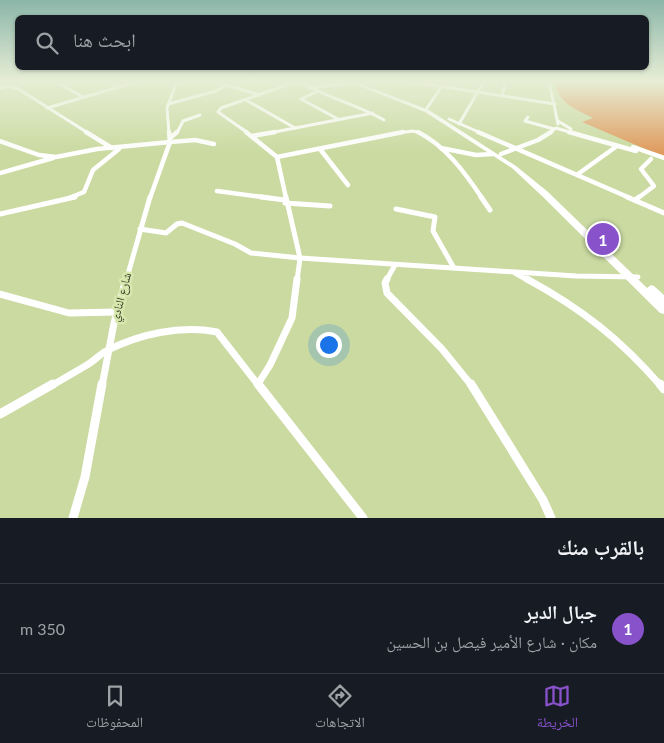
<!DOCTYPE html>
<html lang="ar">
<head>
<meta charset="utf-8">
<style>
  body { margin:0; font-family:Lato,"Noto Naskh Arabic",sans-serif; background:#20242c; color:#f1f3f6; direction:rtl }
  .you { position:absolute; left:328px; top:344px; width:18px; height:18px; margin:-12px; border:4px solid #fff; border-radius:50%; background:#1a73e8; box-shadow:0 0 0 8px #1a73e833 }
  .badge { display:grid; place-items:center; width:32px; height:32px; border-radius:50%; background:#8752ca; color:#fff; font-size:16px; font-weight:700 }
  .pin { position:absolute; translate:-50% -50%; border:2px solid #fff; box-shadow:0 1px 5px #0006 }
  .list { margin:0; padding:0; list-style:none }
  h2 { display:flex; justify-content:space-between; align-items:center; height:65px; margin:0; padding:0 20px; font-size:21px }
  h2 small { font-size:16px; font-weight:400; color:#9ea1a6 }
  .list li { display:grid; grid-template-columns:32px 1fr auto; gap:15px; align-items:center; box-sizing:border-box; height:90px; padding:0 20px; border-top:1px solid #363941 }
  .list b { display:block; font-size:19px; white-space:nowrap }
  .list p { margin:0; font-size:16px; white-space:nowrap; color:#9ea1a6 }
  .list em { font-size:16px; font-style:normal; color:#9ea1a6 }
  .icon { flex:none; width:28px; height:28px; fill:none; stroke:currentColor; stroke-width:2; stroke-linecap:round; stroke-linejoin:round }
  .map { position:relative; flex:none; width:664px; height:518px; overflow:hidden; direction:ltr }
  .search { position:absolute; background:#171b24; box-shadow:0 1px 4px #0004; left:15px; right:15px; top:15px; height:55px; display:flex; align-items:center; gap:12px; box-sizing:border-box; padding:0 18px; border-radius:8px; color:#9ea1a6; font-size:19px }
  .sheet { height:155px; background:#171b24 }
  nav { display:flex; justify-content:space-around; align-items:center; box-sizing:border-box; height:70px; border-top:1px solid #363941; background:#171b24; font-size:14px; color:#9ea1a6 }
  nav a { display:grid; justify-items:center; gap:2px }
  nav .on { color:#8752ca }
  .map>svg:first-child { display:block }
  .green { fill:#df9a5d }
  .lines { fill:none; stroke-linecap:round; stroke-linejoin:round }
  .street-far4 { stroke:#fff; stroke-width:3 }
  .street-far3 { stroke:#fff; stroke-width:4.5 }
  .street-far2 { stroke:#fff; stroke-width:5 }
  .street-far1 { stroke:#fff; stroke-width:7 }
  .street { stroke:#fff; stroke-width:9 }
  .secondary { fill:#fff; fill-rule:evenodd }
  .labels { text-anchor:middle; stroke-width:5; stroke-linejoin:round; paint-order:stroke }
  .street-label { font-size:12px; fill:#353b24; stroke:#d7e8ae }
</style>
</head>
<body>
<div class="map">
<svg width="664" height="518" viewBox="0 0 664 518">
  <rect width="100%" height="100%" fill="#cadaa1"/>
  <path class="green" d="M554,81H664V157L582,122L593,118C574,108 559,104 554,81Z"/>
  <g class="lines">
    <g class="street-far4">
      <path d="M109,81L118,87"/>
      <path d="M299,81C326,98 357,104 384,120"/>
      <path d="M406,81L555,104"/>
      <path d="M549,81L558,124"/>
      <path d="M60,84L83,97"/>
      <path d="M0,88L10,86L17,88L88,133"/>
      <path d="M309,88L358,82"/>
      <path d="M316,92L301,99L338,119"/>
      <path d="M502,96L506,81"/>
      <path d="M246,100L295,128"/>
      <path d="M168,104L216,91L226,85L260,95"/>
      <path d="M47,108L139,81"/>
      <path d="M427,108L442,86"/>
      <path d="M528,117L525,121L554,129"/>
      <path d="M449,119L481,133"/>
      <path d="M558,121L571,129"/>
      <path d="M459,124L484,81"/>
      <path d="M169,133L167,108L177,81"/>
      <path d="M177,133L183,121L200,115"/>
      <path d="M248,133L218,112L221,108L298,81"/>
      <path d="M269,133L373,113"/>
      <path d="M397,133L413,131L420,133"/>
      <path d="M549,133L556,128L573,133"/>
    </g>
    <g class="street-far3">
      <path d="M86,132L112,148"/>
      <path d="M246,132L277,157L286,198"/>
      <path d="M418,132C446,146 465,173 482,198"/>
      <path d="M478,132L630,198"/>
      <path d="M569,132L636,151"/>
      <path d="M252,136L275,132"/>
      <path d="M170,138L177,132"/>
      <path d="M0,141L39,155L56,157L97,149L170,142L195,140L214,144"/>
      <path d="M633,147L664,158"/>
      <path d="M441,148L476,155L493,154"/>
      <path d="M320,149L348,185"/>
      <path d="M501,154L538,140L551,132"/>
      <path d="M277,157L403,132"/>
      <path d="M0,173L53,158"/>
      <path d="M578,174L617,146"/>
      <path d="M217,191L270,198"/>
      <path d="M69,198L84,192L93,170L119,149"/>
      <path d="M150,198L170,142L169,132"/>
      <path d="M638,198L654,186L641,169L651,159"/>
    </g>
    <g class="street-far2">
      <path d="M261,197L285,200"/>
      <path d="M286,197L300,258L576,276L638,277"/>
      <path d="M481,197L490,210"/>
      <path d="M627,197L664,213"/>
      <path d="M635,200L639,197"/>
      <path d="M285,203L330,206"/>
      <path d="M396,209L435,217L433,231L454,268"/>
      <path d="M0,214L75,197"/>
      <path d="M140,229L166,233L177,224L182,223L235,244L251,253L300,258L297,281"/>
      <path d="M515,273L529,281"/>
      <path d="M126,281L150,197"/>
      <path d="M386,281L395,265"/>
    </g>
    <g class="street-far1">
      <path d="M387,279L385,283L387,293L442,349L472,386"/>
      <path d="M527,279C582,309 619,338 661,386"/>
      <path d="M0,294L69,313L117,312"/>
      <path d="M258,384L270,365L292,318L297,279"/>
      <path d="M51,386C63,379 75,372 87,365C94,361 99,355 106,351C139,334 180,325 217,332L259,386"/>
      <path d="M102,386L114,323L126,279"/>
    </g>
    <g class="street">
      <path d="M258,384L363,518"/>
      <path d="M471,384L543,500L551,518"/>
      <path d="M660,384L664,389"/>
      <path d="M0,414L53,384"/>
      <path d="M73,518L85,477L102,384"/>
    </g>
    <path class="secondary" d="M347,81H353L429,110L516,166L548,192L647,288L651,285L654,286L664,295V314L660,313L542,196L512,168L425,112Z"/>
  </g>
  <linearGradient id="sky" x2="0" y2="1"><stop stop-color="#8bb6a9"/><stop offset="0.53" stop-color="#e7eed5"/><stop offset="1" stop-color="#e7eed5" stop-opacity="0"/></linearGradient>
  <rect width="664" height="153" fill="url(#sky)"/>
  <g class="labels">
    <g class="street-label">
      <text transform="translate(121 297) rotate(-75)" y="4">شارع النادي</text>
    </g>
  </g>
</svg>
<div class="you"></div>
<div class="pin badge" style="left:603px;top:239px">1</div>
<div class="search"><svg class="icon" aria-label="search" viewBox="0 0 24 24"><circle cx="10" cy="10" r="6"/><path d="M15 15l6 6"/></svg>ابحث هنا</div>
</div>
<section class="sheet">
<h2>بالقرب منك<small></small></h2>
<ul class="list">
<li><span class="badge">1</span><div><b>جبال الدير</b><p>مكان · شارع الأمير فيصل بن الحسين</p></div><em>350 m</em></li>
</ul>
</section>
<nav>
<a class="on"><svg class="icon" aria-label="map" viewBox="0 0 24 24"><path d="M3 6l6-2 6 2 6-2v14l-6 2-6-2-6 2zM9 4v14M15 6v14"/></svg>الخريطة</a>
<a><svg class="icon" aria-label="directions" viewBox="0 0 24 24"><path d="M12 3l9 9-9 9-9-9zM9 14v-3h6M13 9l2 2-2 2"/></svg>الاتجاهات</a>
<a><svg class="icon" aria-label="saved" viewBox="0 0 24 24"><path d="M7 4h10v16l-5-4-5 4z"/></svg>المحفوظات</a>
</nav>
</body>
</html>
